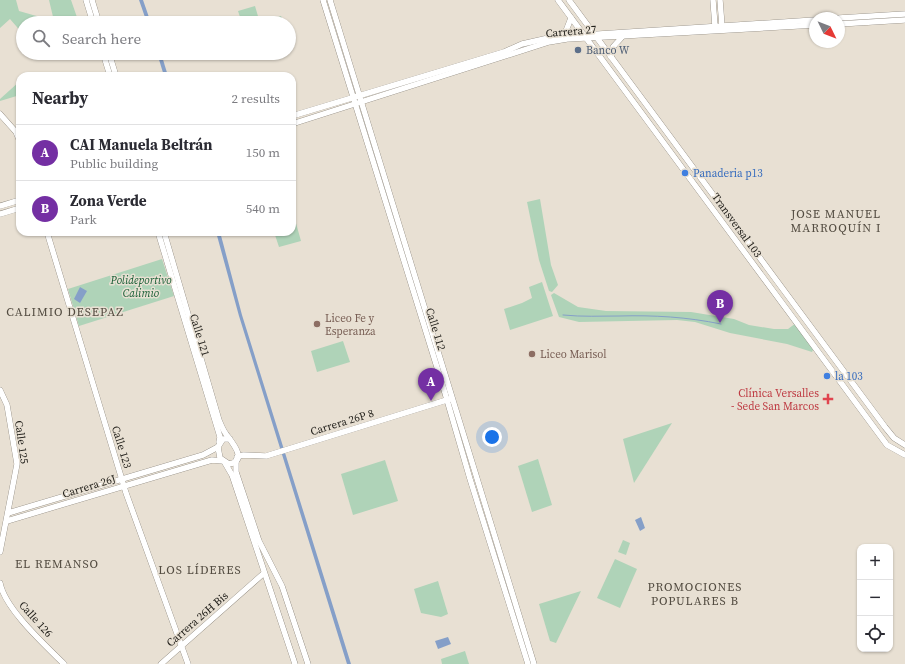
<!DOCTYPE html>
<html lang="en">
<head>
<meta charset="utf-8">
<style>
  body { margin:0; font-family:"Source Serif 4",serif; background:#f7f7f7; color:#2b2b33 }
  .controls { position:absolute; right:12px; bottom:12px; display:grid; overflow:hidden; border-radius:8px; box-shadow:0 1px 3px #0004 }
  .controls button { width:36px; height:36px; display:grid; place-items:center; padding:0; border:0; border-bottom:1px solid #e1e1e2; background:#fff; color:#2b2b33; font:20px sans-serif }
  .compass { position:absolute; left:809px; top:12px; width:36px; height:36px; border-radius:50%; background:#fff; box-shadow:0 1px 3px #0004; rotate:133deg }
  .you { position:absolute; left:492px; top:437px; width:14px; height:14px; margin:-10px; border:3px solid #fff; border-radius:50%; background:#1a73e8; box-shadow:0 0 0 6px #1a73e833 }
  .badge { display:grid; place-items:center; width:26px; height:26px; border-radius:50%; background:#742fa3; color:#fff; font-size:13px; font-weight:700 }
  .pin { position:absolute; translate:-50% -33px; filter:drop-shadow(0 1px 2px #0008) }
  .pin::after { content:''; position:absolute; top:21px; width:14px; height:12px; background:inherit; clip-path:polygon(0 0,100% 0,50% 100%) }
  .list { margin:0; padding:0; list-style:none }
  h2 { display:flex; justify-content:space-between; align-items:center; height:52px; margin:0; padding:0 16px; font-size:17px }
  h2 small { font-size:13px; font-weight:400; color:#7c7c81 }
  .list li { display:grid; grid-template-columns:26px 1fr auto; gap:12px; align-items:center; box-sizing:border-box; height:56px; padding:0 16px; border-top:1px solid #e1e1e2 }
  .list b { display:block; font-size:15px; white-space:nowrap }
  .list p { margin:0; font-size:13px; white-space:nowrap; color:#7c7c81 }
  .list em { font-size:13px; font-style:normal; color:#7c7c81 }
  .icon { flex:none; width:22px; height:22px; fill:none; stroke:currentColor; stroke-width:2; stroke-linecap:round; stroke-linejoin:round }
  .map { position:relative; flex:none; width:905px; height:664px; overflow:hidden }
  .search { position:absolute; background:#fff; box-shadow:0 1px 3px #0004; left:16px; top:16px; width:280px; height:44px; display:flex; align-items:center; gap:10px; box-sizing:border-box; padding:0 14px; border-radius:22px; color:#7c7c81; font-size:15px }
  .panel { position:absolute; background:#fff; box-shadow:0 1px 3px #0004; left:16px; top:72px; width:280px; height:164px; border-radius:12px }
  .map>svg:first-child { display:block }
  .green { fill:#afd3b8 }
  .water { fill:#859fc8 }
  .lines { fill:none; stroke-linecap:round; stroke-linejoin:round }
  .stream { stroke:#859fc8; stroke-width:1 }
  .secondary-casing { stroke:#7a7368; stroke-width:6 }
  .secondary { stroke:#fff; stroke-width:5.5 }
  .service-dot { fill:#5c6f8a; stroke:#e8e0d3; stroke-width:1.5 }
  .shop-dot { fill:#3f7fe0; stroke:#e8e0d3; stroke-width:1.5 }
  .education-dot { fill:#8d6e63; stroke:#e8e0d3; stroke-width:1.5 }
  .health-dot { fill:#e0444e; stroke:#e8e0d3; stroke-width:1.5 }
  .labels { text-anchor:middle; stroke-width:3; stroke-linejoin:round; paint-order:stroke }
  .street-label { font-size:11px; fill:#24221d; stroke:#e8e0d3 }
  .service-label { font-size:11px; fill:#4e5e75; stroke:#e8e0d3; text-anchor:start }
  .shop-label { font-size:11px; fill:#366cbe; stroke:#e8e0d3; text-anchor:start }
  .park-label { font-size:11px; font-style:italic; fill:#125b31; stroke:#e8e0d3 }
  .education-label { font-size:11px; fill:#785e54; stroke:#e8e0d3; text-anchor:start }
  .health-label { font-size:11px; fill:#be3a42; stroke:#e8e0d3; text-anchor:end }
  .neighbourhood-label { font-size:12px; letter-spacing:1px; fill:#534c41; stroke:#e8e0d3 }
</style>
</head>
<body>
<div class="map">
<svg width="905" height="664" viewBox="0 0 905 664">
  <rect width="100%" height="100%" fill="#e8e0d3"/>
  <g class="green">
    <path d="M0,0H16L19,11L54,21L49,0H71L79,23H23V34L10,19L0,28Z"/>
    <path d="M255,6L260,23L281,16L284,23H231L241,20L238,11Z"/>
    <path d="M20,81V95L0,101V99Z"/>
    <path d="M540,199L551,265L558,285L552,292L549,291L539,260L527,202Z"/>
    <path d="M292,209L301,241L279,247L274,232H292Z"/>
    <path d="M162,259L174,296L79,326L68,289Z"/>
    <path d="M542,282L553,316L510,330L504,309L522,303L532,298L529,287Z"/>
    <path d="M554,293L578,307L606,311L691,312L734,319L749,325L774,329H788L796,323L814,348L812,352L787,344L730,333L695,322L677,320L579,322L559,317L551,295Z"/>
    <path d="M343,341L350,362L317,372L311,351Z"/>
    <path d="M672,423L634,483L623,439Z"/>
    <path d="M538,459L552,505L532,512L518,466Z"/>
    <path d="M385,460L398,501L353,515L341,474Z"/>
    <path d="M623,540L630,543L626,555L618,552Z"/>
    <path d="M615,559L637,569L620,608L597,598Z"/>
    <path d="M438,581L448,614L441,617L421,613L414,589Z"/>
    <path d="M581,591L556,643L550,641L539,604Z"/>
    <path d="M465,651L469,664H442L441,659Z"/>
  </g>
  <g class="water">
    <path d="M139,0H143L151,23H147Z"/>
    <path d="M157,53H161L168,76H164Z"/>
    <path d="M216,232H220L223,243L242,315L351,664H347L239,316Z"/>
    <path d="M80,287L87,291L80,303L74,299Z"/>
    <path d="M641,517L645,528L640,531L635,520Z"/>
    <path d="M448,637L451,644L438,649L435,641Z"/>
  </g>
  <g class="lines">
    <path class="stream" d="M563,315C583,317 600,316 619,316C654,315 687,317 721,324"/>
    <g class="secondary-casing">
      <g id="secondary">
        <path d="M86,0L93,23"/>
        <path d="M92,0L99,23"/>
        <path d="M323,0L445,393L470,479L528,664"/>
        <path d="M330,0L534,664"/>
        <path d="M558,0L887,445L905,455"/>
        <path d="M569,0L885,427L894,438L905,445"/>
        <path d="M713,0L715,26"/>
        <path d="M720,0L722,26"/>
        <path d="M839,18L905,14"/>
        <path d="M839,24L905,20"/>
        <path d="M564,36L571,18"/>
        <path d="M103,53L110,76"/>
        <path d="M109,53L116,76"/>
        <path d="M611,57L613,47L622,37"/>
        <path d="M0,114L16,132L20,142"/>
        <path d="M292,116L504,52L522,44L553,37L815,20"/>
        <path d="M292,124L549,42L567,39L815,25"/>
        <path d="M0,206L20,200"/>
        <path d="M0,214L20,208"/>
        <path d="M47,232L126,493L188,664"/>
        <path d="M158,232L220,437L219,442"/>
        <path d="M164,232L219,420C221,425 223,430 226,434C231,441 249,461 229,464L220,458L218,447L223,439H230"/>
        <path d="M0,390L7,405L17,464L0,552"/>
        <path d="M237,457L243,455L266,456L450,399"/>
        <path d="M236,460V472L259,541L282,586L308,664"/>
        <path d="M225,463L232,475L295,664"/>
        <path d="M8,513L203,455L218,447"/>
        <path d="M7,521L212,460L223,461"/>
        <path d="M0,583C5,609 45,645 64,664"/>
        <path d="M161,664L263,574"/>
      </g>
    </g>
    <use href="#secondary" class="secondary"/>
  </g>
  <circle class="service-dot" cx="578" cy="50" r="4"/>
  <g class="shop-dot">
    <circle cx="685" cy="173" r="4"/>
    <circle cx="827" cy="376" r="4"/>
  </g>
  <g class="education-dot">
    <circle cx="317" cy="324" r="4"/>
    <circle cx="532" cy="354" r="4"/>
  </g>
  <path class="health-dot" d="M826 393h4v4h4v4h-4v4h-4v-4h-4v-4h4z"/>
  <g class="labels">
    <g class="street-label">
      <text transform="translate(571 31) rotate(-5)" y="4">Carrera 27</text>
      <text transform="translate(737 225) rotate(54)" y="4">Transversal 103</text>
      <text transform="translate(436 329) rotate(73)" y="4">Calle 112</text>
      <text transform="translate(200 335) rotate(73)" y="4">Calle 121</text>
      <text transform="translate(342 422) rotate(-17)" y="4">Carrera 26P 8</text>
      <text transform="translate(22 442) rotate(82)" y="4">Calle 125</text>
      <text transform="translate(122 447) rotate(73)" y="4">Calle 123</text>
      <text transform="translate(89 486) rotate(-17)" y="4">Carrera 26J</text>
      <text transform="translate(36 619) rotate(48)" y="4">Calle 126</text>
      <text transform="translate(197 619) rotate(-41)" y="4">Carrera 26H Bis</text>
    </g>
    <g class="service-label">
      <text x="586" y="54">Banco W</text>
    </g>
    <g class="shop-label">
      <text x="693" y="177">Panaderia p13</text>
      <text x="835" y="380">la 103</text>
    </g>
    <g class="park-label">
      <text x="141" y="284">Polideportivo<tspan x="141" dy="13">Calimio</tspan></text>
    </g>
    <g class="education-label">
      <text x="325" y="322">Liceo Fe y<tspan x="325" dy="13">Esperanza</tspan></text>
      <text x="540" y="358">Liceo Marisol</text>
    </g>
    <g class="health-label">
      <text x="819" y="397">Clínica Versalles<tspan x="819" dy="13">- Sede San Marcos</tspan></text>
    </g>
    <g class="neighbourhood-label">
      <text x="836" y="218">JOSE MANUEL<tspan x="836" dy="14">MARROQUÍN I</tspan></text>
      <text x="65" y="316">CALIMIO DESEPAZ</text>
      <text x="57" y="568">EL REMANSO</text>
      <text x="200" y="574">LOS LÍDERES</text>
      <text x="695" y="591">PROMOCIONES<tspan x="695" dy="14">POPULARES B</tspan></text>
    </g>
  </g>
</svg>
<div class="controls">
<button>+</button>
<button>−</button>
<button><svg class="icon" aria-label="locate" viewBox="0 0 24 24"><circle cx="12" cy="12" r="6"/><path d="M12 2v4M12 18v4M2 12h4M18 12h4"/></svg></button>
</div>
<svg class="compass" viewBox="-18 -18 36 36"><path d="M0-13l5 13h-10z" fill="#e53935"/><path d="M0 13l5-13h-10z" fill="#7c7c81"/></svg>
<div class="you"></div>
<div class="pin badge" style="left:431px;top:401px">A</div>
<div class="pin badge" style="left:720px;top:323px">B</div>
<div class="search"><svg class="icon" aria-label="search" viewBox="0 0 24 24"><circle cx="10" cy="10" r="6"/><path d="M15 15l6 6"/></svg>Search here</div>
<section class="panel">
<h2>Nearby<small>2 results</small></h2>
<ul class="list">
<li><span class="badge">A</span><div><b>CAI Manuela Beltrán</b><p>Public building</p></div><em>150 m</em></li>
<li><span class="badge">B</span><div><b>Zona Verde</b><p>Park</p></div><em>540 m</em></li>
</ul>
</section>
</div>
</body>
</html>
